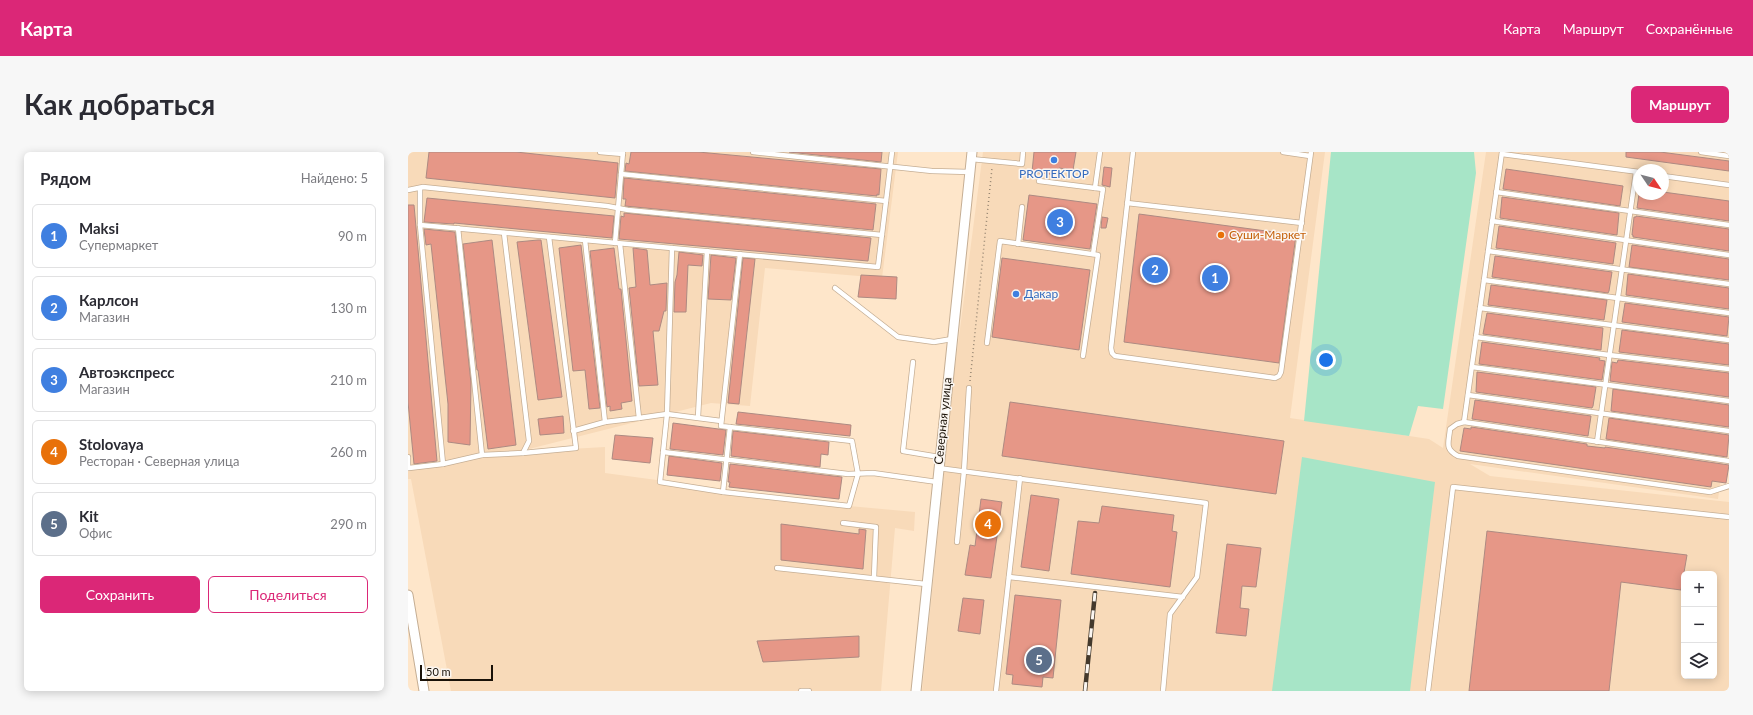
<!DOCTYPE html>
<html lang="ru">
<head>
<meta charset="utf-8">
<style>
  body { margin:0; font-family:Lato,sans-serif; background:#f7f7f7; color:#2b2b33 }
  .controls { position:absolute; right:12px; bottom:12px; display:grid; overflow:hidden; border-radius:6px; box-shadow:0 2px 10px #0003 }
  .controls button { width:36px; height:36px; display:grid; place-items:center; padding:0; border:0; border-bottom:1px solid #e1e1e2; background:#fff; color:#2b2b33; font:20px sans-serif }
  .compass { position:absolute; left:1225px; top:12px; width:36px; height:36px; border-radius:50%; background:#fff; box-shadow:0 2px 10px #0003; rotate:125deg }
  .scale { position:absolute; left:12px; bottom:10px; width:73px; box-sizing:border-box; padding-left:4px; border:2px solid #1a1208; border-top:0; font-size:11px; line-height:14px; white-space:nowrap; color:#1a1208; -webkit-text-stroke:3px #fbf6f1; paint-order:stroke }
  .you { position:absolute; left:918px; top:208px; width:14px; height:14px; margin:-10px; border:3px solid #fff; border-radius:50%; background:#1a73e8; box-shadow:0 0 0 6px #1a73e833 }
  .badge { display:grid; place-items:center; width:26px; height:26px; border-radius:50%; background:#db2777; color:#fff; font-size:13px; font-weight:700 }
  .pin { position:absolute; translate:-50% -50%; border:2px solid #fff; box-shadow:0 1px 4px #0006 }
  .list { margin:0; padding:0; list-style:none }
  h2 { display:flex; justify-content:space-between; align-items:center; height:52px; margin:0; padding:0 16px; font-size:17px }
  h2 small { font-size:13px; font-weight:400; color:#7c7c81 }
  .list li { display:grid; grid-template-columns:26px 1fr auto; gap:12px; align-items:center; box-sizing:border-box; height:64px; margin:0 8px 8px; padding:0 8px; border:1px solid #e1e1e2; border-radius:6px }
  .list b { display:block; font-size:15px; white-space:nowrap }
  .list p { margin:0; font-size:13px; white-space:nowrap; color:#7c7c81 }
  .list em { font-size:13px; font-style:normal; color:#7c7c81 }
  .actions { display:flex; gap:8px; padding:12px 16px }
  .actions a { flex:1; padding:9px 0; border:1px solid #db2777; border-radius:6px; text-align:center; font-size:14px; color:#db2777 }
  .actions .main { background:#db2777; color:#fff }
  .icon { flex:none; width:22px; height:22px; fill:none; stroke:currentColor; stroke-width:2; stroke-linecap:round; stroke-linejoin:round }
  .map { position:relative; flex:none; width:1321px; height:539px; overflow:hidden; border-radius:6px }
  header { display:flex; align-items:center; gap:24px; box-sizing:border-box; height:56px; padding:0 20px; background:#db2777; color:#fff }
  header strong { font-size:19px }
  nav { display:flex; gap:22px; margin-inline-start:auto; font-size:14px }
  .intro { display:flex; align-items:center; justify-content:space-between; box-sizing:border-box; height:96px; padding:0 24px }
  h1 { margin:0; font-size:28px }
  .button { padding:10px 18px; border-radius:6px; background:#db2777; color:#fff; font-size:14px; font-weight:700 }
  main { display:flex; gap:24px; padding:0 24px }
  aside { flex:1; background:#fff; border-radius:6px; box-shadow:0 2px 10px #0003 }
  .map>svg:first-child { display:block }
  .built { fill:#f8dab9; fill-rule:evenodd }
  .green { fill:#a7e5c7 }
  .building { fill:#e69787; stroke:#ad8a82 }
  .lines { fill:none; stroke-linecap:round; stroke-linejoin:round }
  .service-casing { stroke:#c5ae94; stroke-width:6 }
  .minor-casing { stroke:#c5ae94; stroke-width:11 }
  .path { stroke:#978672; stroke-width:1.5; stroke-dasharray:1 3; stroke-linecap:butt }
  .service { stroke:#fff; stroke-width:4.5 }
  .minor { stroke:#fff; stroke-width:9 }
  .rail-casing { stroke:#44392c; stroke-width:4.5 }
  .rail { stroke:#fbf6f1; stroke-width:3; stroke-dasharray:9; stroke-linecap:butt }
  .shop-dot { fill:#3f7fe0; stroke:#fbf6f1; stroke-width:1.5 }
  .food-dot { fill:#e8710a; stroke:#fbf6f1; stroke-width:1.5 }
  .labels { text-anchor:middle; stroke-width:3; stroke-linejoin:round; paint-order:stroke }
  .shop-label { font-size:12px; fill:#366cbe; stroke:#fbf6f1 }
  .food-label { font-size:12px; fill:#c56008; stroke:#fbf6f1; text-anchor:start }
  .street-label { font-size:12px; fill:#1a1208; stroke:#fbf6f1 }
</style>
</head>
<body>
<header>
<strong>Карта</strong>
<nav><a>Карта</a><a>Маршрут</a><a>Сохранённые</a></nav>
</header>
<div class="intro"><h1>Как добраться</h1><a class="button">Маршрут</a></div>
<main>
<aside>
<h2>Рядом<small>Найдено: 5</small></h2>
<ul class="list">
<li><span class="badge" style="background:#3f7fe0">1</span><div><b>Maksi</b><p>Супермаркет</p></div><em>90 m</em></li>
<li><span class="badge" style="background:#3f7fe0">2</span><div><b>Карлсон</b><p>Магазин</p></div><em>130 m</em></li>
<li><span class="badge" style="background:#3f7fe0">3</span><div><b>Автоэкспресс</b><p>Магазин</p></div><em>210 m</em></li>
<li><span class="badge" style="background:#e8710a">4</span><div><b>Stolovaya</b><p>Ресторан · Северная улица</p></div><em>260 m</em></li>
<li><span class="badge" style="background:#5c6f8a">5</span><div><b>Kit</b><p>Офис</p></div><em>290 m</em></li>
</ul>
<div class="actions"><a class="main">Сохранить</a><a>Поделиться</a></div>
</aside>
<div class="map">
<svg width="1321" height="539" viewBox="0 0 1321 539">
  <rect width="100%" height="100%" fill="#fee6ca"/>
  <g class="built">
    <path d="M0,0H490L474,126L357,116L342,254L303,251L109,300L197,295V321L441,354L507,360L506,379L487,376L473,539H43L3,327H0Z"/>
    <path d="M575,0H917L882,266L1021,287L1035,296L1078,0H1321V269L1310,347L1062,312L1082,324L1321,350V539H514L546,223ZM1231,18H1255V42H1231ZM1276,422H1306V524H1276Z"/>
  </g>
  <g class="green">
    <path d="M923,0H1066L1068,21L1035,257L1010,254L1001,284L896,269Z"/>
    <path d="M894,305L1027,330L1002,539H864Z"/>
  </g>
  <g class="building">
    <path d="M21,0H108L210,11L207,46L18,26Z"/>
    <path d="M223,0H290L473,17L471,43L469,42V44L217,19L218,11L221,12Z"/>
    <path d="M381,0H474L473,10Z"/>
    <path d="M626,0H668L665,18L651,16L650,23L624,20Z"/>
    <path d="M1218,0H1252L1321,9V19L1218,5Z"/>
    <path d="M696,15L704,16L702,35L694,33Z"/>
    <path d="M1098,17L1215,34L1212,54L1095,37Z"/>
    <path d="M216,26L468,52L465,78L217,54L218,47H215Z"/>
    <path d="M1255,40L1321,49V69L1229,56L1231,42H1255Z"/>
    <path d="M621,43L689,52L682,97L615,88Z"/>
    <path d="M1094,45L1211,61L1209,83L1092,66Z"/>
    <path d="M19,46L206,64L204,86L46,71V72L16,70Z"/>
    <path d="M0,53H6L29,309L6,312L0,250Z"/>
    <path d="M216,61L463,86L460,109L211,87L213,64L216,65Z"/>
    <path d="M731,62L888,83L871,211L716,190Z"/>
    <path d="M1228,64L1321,77V99L1225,85V83H1224L1226,65H1228Z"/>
    <path d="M694,65L700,66L698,76H693Z"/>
    <path d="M1091,74L1208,91L1205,112L1088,96Z"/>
    <path d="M16,77L47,80L63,231L62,293L40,290V252L23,92L18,93Z"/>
    <path d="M84,88L108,293L80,297L70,218H69L55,92Z"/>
    <path d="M130,88H133L154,245L130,248L109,90Z"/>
    <path d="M173,93L192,256L181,257L177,218L165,219L151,96Z"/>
    <path d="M1224,93L1321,107V128L1221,115Z"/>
    <path d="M206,96L211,137H213L224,249L213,251L214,257L202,259V254L199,255L182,99Z"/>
    <path d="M225,96L239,98L242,133L259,131L258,159H256L251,179H245L250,233L231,234L221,136L228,135Z"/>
    <path d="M271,100L295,103L294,114L280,113L278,160H266L267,130L269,123Z"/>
    <path d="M303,103L328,106L323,148L300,147Z"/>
    <path d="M1087,104L1204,120L1201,139L1200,141L1084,125Z"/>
    <path d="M335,106L347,107L331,252L320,251Z"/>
    <path d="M594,106L682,118L671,198L584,185Z"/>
    <path d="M1220,122L1321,136V157L1218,143Z"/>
    <path d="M453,123L489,125L488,147L450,145Z"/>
    <path d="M1083,133L1199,148L1196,168L1080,153Z"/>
    <path d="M1217,151L1321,165L1319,184L1214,170Z"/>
    <path d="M1079,161L1195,176L1193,198L1075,182Z"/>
    <path d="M1214,178L1321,192V213L1211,200Z"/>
    <path d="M1074,190L1192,206L1191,208L1197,209L1194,228L1071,212Z"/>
    <path d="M1210,208L1321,221V245L1202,229L1204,210L1209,211Z"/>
    <path d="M1069,220L1188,235L1185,254L1184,256L1068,240Z"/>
    <path d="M1205,237L1321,253V275L1203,259Z"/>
    <path d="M1067,248L1183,264L1180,284L1064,267Z"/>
    <path d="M602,250L876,289L868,342L594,304Z"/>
    <path d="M330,260L443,273L442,284L328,272Z"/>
    <path d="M155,264L156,281L132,283L130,267Z"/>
    <path d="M1201,266L1321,283L1319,305L1198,287Z"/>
    <path d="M265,271L318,278L315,303L262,297Z"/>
    <path d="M1063,275L1179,292V294L1197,296V295L1321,313L1318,331L1304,329L1303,335L1052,299L1056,276L1063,277Z"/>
    <path d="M325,279L421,290L420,303L413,302L412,315L323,304Z"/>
    <path d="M207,283L245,286L242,311L204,307Z"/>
    <path d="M261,304L314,311L312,329L259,323Z"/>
    <path d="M322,312L434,325L431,347L321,335L322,330H320Z"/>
    <path d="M623,343L651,347L641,419L613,415Z"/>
    <path d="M573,347L594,350L583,426L557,423L562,393L567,394Z"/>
    <path d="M694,354L766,363L764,379L769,380L762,435L663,422L670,369L691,371Z"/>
    <path d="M373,372L451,382V377L458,378L455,417L373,408Z"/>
    <path d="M1079,379L1279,403L1273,438L1213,430L1201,539H1061Z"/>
    <path d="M819,392L853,396L848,435L834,434L832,456L841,457L838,484L808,481Z"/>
    <path d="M607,443L653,448L645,526L635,525L634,535L604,532L605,523L598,522Z"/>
    <path d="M555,446L576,448L572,482L550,479Z"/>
    <path d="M451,484V505L355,510L349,489Z"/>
  </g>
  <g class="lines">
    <g class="service-casing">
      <g id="service">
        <path d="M192,0L215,2"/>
        <path d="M345,0L524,19L562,20"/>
        <path d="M725,0L703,196L704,201L707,204L867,226L871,224L873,220L903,0"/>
        <path d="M875,0L902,4"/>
        <path d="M1094,0L1056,270L1049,272L1042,277C1041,290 1036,297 1050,304L1302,340L1321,334"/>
        <path d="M1293,0L1321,4"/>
        <path d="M1094,2L1231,20"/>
        <path d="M563,7L614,12L615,0"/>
        <path d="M213,22L478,49"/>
        <path d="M1255,24L1321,33"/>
        <path d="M631,29L695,37L685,102"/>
        <path d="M12,36V73L35,312"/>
        <path d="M687,36L692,0"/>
        <path d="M0,38L15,35L199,54L220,58L474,83"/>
        <path d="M1088,40L1321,73"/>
        <path d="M719,51L894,71"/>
        <path d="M1084,69L1321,103"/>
        <path d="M12,73L470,115L484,0"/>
        <path d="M207,91L215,0"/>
        <path d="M610,92L614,55"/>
        <path d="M264,96L259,262L252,330L315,340L441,354L450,322L444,289L313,274L332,102"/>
        <path d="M1080,99L1321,132"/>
        <path d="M1076,128L1321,161"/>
        <path d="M427,136L490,185L526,190L544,187"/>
        <path d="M1072,156L1321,188"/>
        <path d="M1068,185L1201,203L1321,217"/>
        <path d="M579,191L592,89L690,103L675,204"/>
        <path d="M505,210L495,299L531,305"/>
        <path d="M1064,215L1321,249"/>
        <path d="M1060,243L1321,279"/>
        <path d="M290,265L299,99"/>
        <path d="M231,266L259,262L313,269"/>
        <path d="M197,270L231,266L212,92"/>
        <path d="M1056,270L1321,309"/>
        <path d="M165,279L197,270L177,88"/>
        <path d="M1189,290L1228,20"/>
        <path d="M255,300L440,322L465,321L529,330"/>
        <path d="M115,301L168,296L141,85"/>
        <path d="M74,303L115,301L121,289L96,81"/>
        <path d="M0,305V316"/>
        <path d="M1,316L35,312L74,303L50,76"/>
        <path d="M530,316L798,351L789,425L762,462L755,539"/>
        <path d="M315,340L322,275"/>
        <path d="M435,371L468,375L466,425"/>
        <path d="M549,390L556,319L561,236"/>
        <path d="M369,416L518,432"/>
        <path d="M601,425L775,445"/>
        <path d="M393,539H401"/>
        <path d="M588,539L612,326"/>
        <path d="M1020,539L1045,335L1321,365"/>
      </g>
    </g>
    <g class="minor-casing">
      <g id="minor">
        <path d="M0,443L16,539"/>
        <path d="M508,539L564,0"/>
      </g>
    </g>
    <path class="path" d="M562,229L584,16"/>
    <use href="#service" class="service"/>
    <use href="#minor" class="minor"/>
    <g class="rail-casing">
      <path id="rail" d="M677,539L687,441"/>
    </g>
    <use href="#rail" class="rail"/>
  </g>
  <g class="shop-dot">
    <circle cx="646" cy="8" r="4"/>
    <circle cx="608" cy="142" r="4"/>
  </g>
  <circle class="food-dot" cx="813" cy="83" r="4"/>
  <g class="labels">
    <g class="shop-label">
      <text x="646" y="26">PROТЕКТОР</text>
      <text x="616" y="146" text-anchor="start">Дакар</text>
    </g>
    <g class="food-label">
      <text x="821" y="87">Суши-Маркет</text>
    </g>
    <g class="street-label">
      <text transform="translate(535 269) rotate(-84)" y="4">Северная улица</text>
    </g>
  </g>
</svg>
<div class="controls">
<button>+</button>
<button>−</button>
<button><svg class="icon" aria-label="layers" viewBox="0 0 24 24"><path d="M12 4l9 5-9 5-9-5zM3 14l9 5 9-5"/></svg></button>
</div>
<svg class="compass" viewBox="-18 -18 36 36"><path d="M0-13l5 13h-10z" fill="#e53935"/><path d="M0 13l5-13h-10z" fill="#7c7c81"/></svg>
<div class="scale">50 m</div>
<div class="you"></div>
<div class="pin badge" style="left:807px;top:126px;background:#3f7fe0">1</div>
<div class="pin badge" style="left:747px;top:118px;background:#3f7fe0">2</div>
<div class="pin badge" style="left:652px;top:70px;background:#3f7fe0">3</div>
<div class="pin badge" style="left:580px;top:372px;background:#e8710a">4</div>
<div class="pin badge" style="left:631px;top:508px;background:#5c6f8a">5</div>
</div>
</main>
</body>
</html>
